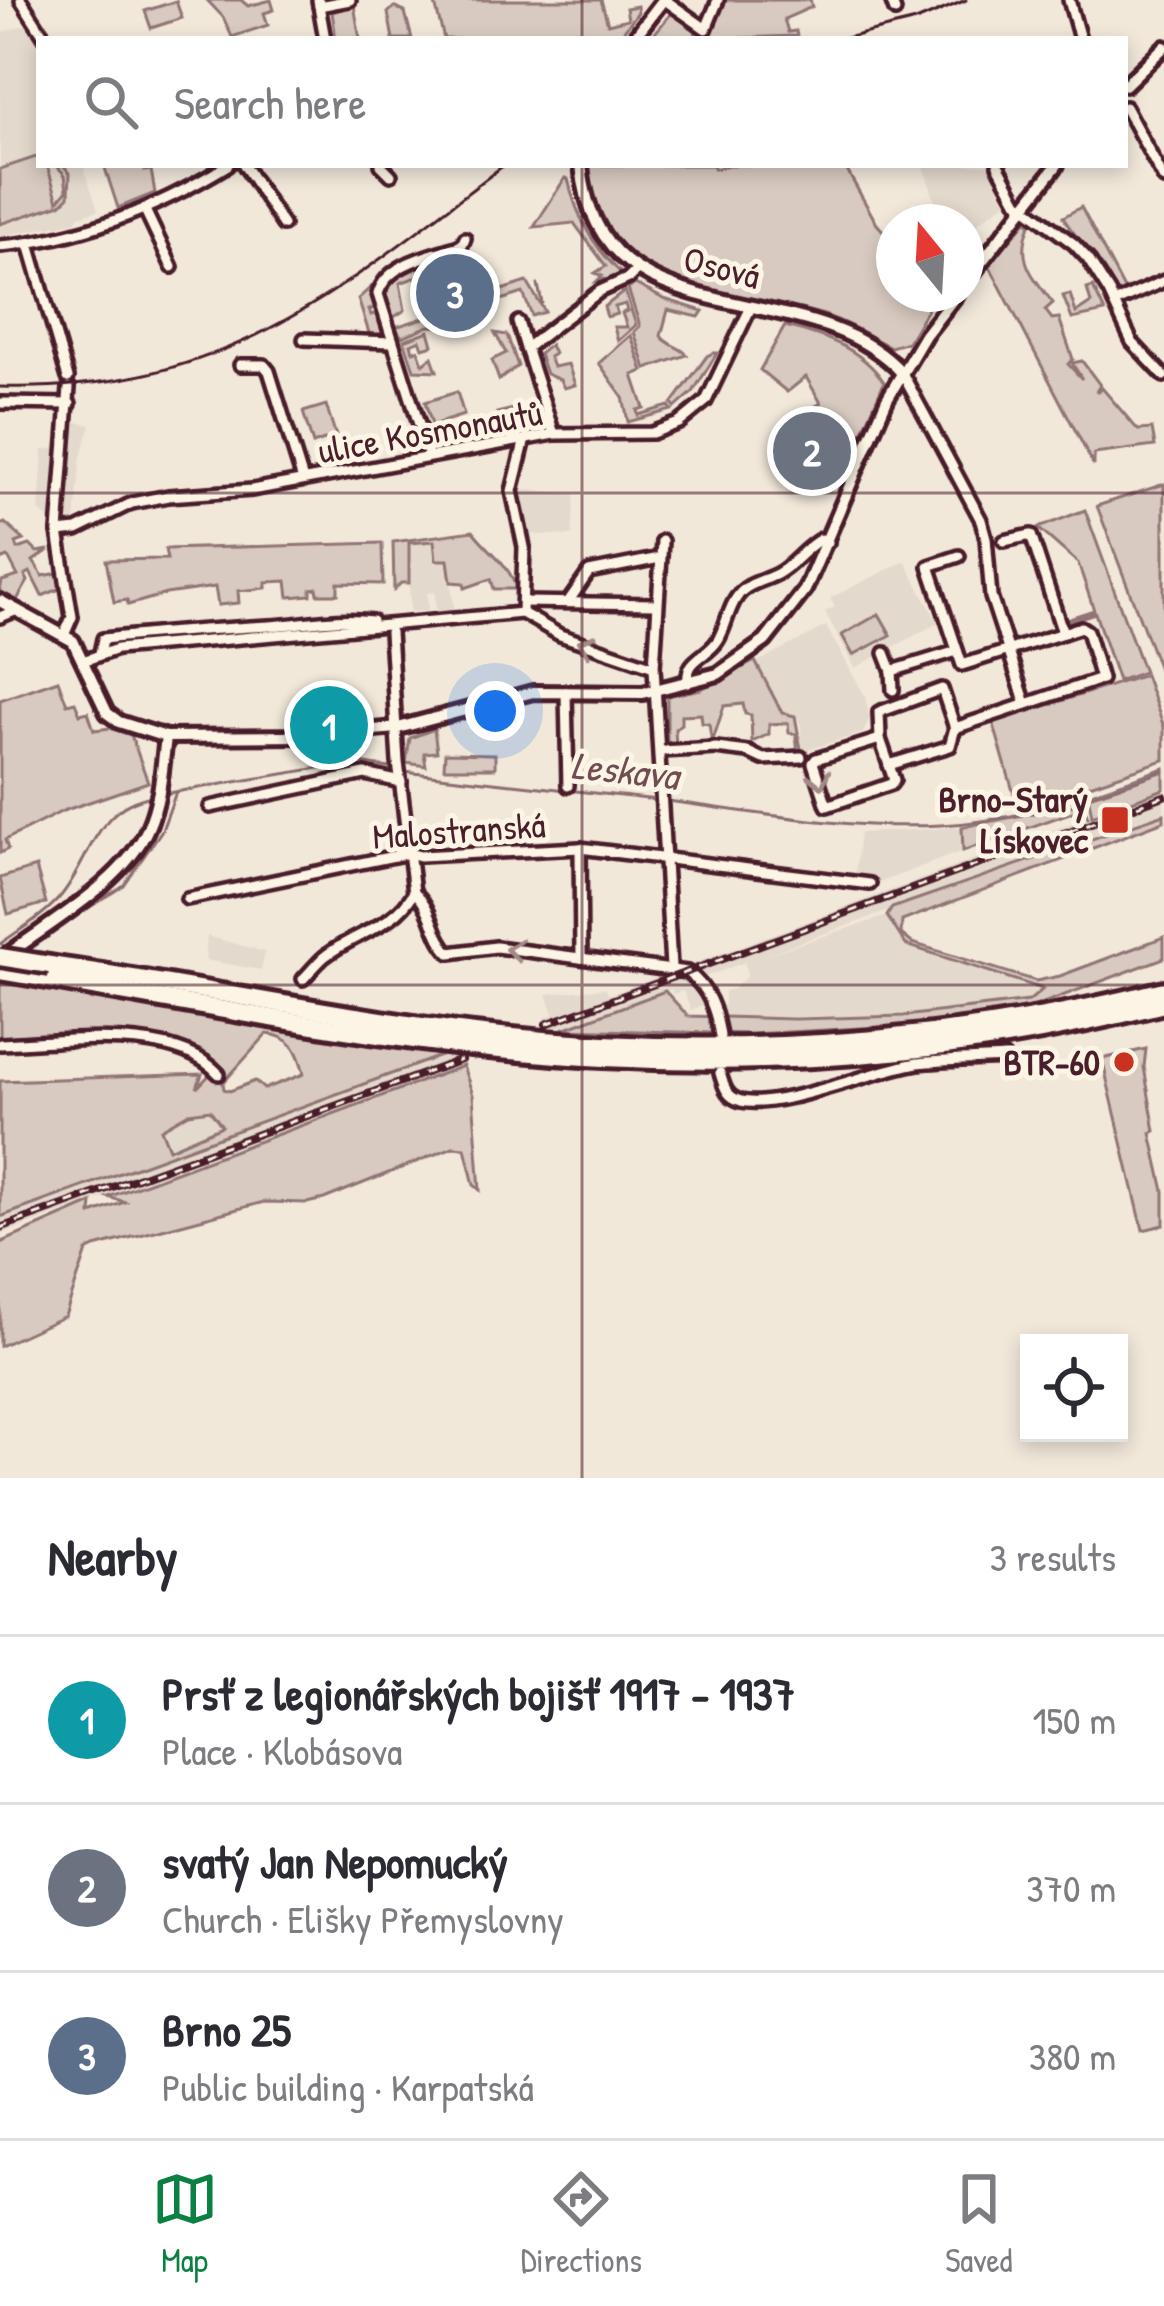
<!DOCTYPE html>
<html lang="en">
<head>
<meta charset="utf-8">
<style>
  body { margin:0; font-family:"Patrick Hand",sans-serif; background:#f7f7f7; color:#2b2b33 }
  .controls { position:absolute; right:36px; bottom:36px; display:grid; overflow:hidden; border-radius:0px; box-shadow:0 6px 18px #0003 }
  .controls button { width:108px; height:108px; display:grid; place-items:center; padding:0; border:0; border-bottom:3px solid #e1e1e2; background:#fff; color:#2b2b33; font:60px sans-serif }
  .compass { position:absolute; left:876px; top:204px; width:108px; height:108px; border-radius:50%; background:#fff; box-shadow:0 6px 18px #0003; rotate:342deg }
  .you { position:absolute; left:495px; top:711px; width:42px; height:42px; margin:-30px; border:9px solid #fff; border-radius:50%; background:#1a73e8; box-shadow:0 0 0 18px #1a73e833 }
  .badge { display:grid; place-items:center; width:78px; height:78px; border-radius:50%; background:#0b8043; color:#fff; font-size:39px; font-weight:700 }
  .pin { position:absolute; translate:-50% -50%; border:6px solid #fff; box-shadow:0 3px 12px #0006 }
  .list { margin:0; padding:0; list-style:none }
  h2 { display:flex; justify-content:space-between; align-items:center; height:156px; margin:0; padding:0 48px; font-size:51px }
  h2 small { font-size:39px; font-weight:400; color:#7c7c81 }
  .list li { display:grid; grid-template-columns:78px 1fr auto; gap:36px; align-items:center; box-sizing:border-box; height:168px; padding:0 48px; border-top:3px solid #e1e1e2 }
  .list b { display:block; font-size:45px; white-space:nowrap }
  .list p { margin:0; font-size:39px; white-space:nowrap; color:#7c7c81 }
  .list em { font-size:39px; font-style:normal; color:#7c7c81 }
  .icon { flex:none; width:66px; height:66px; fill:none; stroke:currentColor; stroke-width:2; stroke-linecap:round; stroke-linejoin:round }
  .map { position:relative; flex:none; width:1164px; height:1478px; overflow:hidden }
  .search { position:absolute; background:#fff; box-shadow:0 6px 18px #0003; left:36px; right:36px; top:36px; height:132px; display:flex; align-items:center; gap:30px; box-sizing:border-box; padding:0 42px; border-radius:0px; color:#7c7c81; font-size:45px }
  .sheet { height:660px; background:#fff }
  nav { display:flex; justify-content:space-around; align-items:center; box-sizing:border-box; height:168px; border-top:3px solid #e1e1e2; background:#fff; font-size:33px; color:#7c7c81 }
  nav a { display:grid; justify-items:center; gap:6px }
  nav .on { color:#0b8043 }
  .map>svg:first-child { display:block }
  .built { fill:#e4d9cd }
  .green { fill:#d8cac0; stroke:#917476; stroke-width:3; fill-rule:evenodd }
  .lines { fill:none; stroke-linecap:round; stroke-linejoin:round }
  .stream { stroke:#8b6d6f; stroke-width:3 }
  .minor-casing { stroke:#4a1f2b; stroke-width:18 }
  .tertiary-casing { stroke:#4a1f2b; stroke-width:20 }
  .motorway-casing { stroke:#4a1f2b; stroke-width:26 }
  .minor { stroke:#fcf5e5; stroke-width:9 }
  .tertiary { stroke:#fcf5e5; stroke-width:10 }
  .motorway { stroke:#fcf5e5; stroke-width:16 }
  .tram { stroke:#4a1f2b; stroke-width:3 }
  .rail-casing { stroke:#4a1f2b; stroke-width:8 }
  .rail { stroke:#fcf5e5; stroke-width:3; stroke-dasharray:9; stroke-linecap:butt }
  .motorway-bridge-casing { stroke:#4a1f2b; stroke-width:26; stroke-linecap:butt }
  .motorway-bridge { stroke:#fcf5e5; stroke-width:16 }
  .oneway { stroke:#a38a88 }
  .grid { fill:none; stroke:#4a1f2b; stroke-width:3; stroke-opacity:0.55 }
  .poi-dot { fill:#c8321e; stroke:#fcf5e5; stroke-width:4.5 }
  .labels { text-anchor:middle; stroke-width:10; stroke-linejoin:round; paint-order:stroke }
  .street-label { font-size:36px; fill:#4a1f2b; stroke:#fcf5e5 }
  .poi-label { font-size:36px; font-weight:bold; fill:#4a1f2b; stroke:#fcf5e5; text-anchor:end }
  .water-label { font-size:39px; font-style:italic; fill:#704c53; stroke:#fcf5e5 }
</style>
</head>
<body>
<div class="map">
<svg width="1164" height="1478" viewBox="0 0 1164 1478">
  <rect width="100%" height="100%" fill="#f1e8da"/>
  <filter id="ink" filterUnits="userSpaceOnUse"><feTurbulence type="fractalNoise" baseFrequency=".00833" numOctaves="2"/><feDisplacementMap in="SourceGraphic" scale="24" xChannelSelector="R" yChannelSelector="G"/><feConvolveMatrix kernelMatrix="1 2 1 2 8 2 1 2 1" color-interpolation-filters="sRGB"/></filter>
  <g filter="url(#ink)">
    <g class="built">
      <path d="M28,24L39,40V165H83L98,210L80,216L75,222L0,236V33Z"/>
      <path d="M923,165H989L1006,202L966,232V222H942Z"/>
      <path d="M71,421L91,425L81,457L75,521L63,520Z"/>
      <path d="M62,447L55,526L39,510L43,450Z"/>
      <path d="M517,489L575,494L572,536L524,534Z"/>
      <path d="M435,541L448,560L455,614L436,615L435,592L427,593L428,611L410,612L408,543Z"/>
      <path d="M905,561L938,623L855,668L825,612L835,607L830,598Z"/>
      <path d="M826,626L865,696L870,718L863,733L803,751L800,722L795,715L782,713L756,663Z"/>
      <path d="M1164,789V814L761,956L887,916L906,945L1045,989L1029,1001L904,1016L724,1017V991L733,989L747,976L745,962L694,981L708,1003L691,1010L683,991L673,994L671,989L550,1034L544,1018L554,1014L547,994L605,988L609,995Z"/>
      <path d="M962,827L963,851L860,890L853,889L860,833Z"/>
      <path d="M207,936L265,952L261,970L205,960Z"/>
      <path d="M457,1050L463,1066L0,1235V1217Z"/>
      <path d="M210,1109L222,1126L169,1150L161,1129L189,1113Z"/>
    </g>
    <g class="green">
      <path d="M207,0H241L248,6L271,0L274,10L264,13L268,25L232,37L223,17Z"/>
      <path d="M434,0H601L608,24L628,19L626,8L637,6L638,12L623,32L596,39H444Z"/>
      <path d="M726,0H810L812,7L784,19L788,32L796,31L797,36L704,39Z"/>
      <path d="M176,1L182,18L151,28L145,11Z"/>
      <path d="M354,5L360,39H336L332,12Z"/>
      <path d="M394,7L405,12L412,39H393L388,13Z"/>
      <path d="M674,10L694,24L696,36L650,39Z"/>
      <path d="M39,156V165H47L58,201L67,190L65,175L56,165H63L70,173L69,196L61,204L0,224V169Z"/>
      <path d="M104,165H146L145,171L151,170L155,193L118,208Z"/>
      <path d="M588,165H713L715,169L728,165H844L877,224L894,243V294H936L908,342L891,347C869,337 847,322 824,315C750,292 652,301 607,226C596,208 587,187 588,165Z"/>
      <path d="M565,178L568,179C577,219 594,248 624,276L611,283L604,279L597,281L602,276L595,273L606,266L574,223L534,227Z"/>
      <path d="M1081,207L1126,293L1114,292C1110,266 1078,245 1063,217Z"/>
      <path d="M1026,221L1031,223C1015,259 1031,274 1053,303L1045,310L1052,319L1059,318L1073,359L1068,364L1082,379L1072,363L1082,361L1100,385L1096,392L1102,388L1138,430L1152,429L1155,446L1094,454V466L989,265Z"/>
      <path d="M420,266L423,273L444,267L400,283L405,310L391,319L383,295L386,284Z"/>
      <path d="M378,281L374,297L377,307L369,310L371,315L379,312L385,332L380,339H371L358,299Z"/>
      <path d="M527,282L545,312L532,316L523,293L477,308L476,316L471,300Z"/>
      <path d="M635,284L664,299L703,311L699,317L668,310L661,336C668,346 682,347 687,355L646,369L634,332L640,326L628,289Z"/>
      <path d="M1093,287L1105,312L1072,319L1063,296L1070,294L1076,313L1091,303L1087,289Z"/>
      <path d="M625,291L636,325L618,341L614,327H627L622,313L627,311L625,304L615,307L617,314L607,317L604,307Z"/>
      <path d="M468,304L475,329L429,326L402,337L395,327Z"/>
      <path d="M785,326C823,335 861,348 884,382L844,475L806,412L821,403L806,377L787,392L760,370Z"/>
      <path d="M429,331L433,345L423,348L420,340L411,344L413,351L418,350L423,364L432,357L437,371L414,370L404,340Z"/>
      <path d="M495,333L507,335L518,366L499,380L492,360L506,353Z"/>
      <path d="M631,335L643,371L633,375L644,408L637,410L638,415L669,406L672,410L628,422L623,397L599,363Z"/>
      <path d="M550,345L554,354L549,357L553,367L568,364L575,385L564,388L560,380L546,374L539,354Z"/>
      <path d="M713,353H717L693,392L675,408L672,404L707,356Z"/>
      <path d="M457,392L464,415L432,425L425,402Z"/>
      <path d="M326,405L336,436L313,444L303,412Z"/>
      <path d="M513,409L516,430L476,437L474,425L498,421L497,413Z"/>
      <path d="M1164,484V682L1097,506Z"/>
      <path d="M1085,510L1144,672L1118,681L1095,613L1070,621L1071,626L1063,624V620L1094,610L1078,563L1038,528Z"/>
      <path d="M5,523L24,540L16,543L18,549L30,545L37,552L49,550L33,561L43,576L58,573L62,588L42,596L30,572L25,575L28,581L17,600L0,591L2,581L18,576L8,557L0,560V525Z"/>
      <path d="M473,531C487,550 511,565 516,589H494L491,579L465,588L464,583L451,582L448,560H436L434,541L409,543V583H401L394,590L393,542Z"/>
      <path d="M382,543L383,584L338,583V594H318L317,588L311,589V595L289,597L287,581L266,582V588L238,591L239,603L218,605L215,587L166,594L128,605L127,600L114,602L106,560L167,559L165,549Z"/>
      <path d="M879,614L891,635L853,655L842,635Z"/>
      <path d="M755,661L782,713L795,716L802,754H798L796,734L789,733L788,723L769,724V734L752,742L751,715L745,714L743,704L724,706L712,743L709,724L702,723L701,714L681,715V724L675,729L676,745L667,742V696L701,689Z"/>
      <path d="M1145,675L1164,727V760L1063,794L1017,805L993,722Z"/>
      <path d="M58,680L67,704L75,702L80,714L88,712L94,730L110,728L131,735L148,782L63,811L5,840L8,849L0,853V700Z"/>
      <path d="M434,729L437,752L424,753L426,766L406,763L410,738Z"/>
      <path d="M445,753L495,754V768H444Z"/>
      <path d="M1164,768V789L1092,816L1088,794Z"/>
      <path d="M1080,804L1081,809L963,851L962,827Z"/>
      <path d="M1164,814V821L902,921L901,934L912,943L1036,981L1060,976L1164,937V958L1030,1008L917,1025L751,1034L563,1029L665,991L688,1016L795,1019L904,1016L1029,1001L1043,989L906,945L887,916L892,908Z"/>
      <path d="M36,867L46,903L8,914L0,878Z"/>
      <path d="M0,980L82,994L92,1000L98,997L457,1050L0,1217V1081L202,1074L197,1088L215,1069L153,1041L0,1044ZM267,1034C292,1036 299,1052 304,1074L264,1089L255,1081L230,1091L224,1089L223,1083ZM210,1110L222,1126L169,1149L161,1129L189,1113Z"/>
      <path d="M1146,1049L1144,1067L1155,1131L1151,1133L1164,1191V1225L1143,1230L1102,1059Z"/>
      <path d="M463,1066L473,1095L480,1190L474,1185L465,1148L453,1147L324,1199L307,1203L264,1202L95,1247L87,1251L65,1316L0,1346V1243L92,1203L91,1214L125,1202L108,1197Z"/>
    </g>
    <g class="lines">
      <g class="stream">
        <path d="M538,285L542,303"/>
        <path d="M404,772L657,800"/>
        <path d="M163,794L355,762L395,769"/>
        <path d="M667,801C758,813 849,830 941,825C1018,821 1092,796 1164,771"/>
        <path d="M1082,801L1088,817"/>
        <path d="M0,944C19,930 45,915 60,897C92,859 94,806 153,796"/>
        <path d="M21,952L124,885L162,830L176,792"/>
      </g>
      <g class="minor-casing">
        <g id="minor">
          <path d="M21,0L46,39"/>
          <path d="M318,0L325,39"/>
          <path d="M665,0L706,29L718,0"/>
          <path d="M891,0L895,11"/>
          <path d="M1069,0L1080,39"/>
          <path d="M319,6L350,0"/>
          <path d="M1125,107L1164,179"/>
          <path d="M244,165L283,225"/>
          <path d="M381,165L391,175"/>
          <path d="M998,165L1018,202L1074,244L1088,259L1109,292L1132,342L1164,376"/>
          <path d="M145,210L172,267"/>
          <path d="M29,244L68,378"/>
          <path d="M0,246C83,239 158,208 228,165"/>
          <path d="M1114,303L1164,281"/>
          <path d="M518,322L526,348"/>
          <path d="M304,339L392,342"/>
          <path d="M240,365H264L269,371L303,480"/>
          <path d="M902,373L981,520L986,538L991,597L1026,704"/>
          <path d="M0,403L70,404"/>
          <path d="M554,434L526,348L600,291L629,278L637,270"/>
          <path d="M429,456L378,294C387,262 434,255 462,245L465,238"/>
          <path d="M58,532L77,530L132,503L168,496L252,490L554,434L652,433L679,423L706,401L751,307"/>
          <path d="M662,541L654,667L671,967"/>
          <path d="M959,556L929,566L962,665L1063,633L1031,535L1004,541"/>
          <path d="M524,602L655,604"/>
          <path d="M568,602L589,572L660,558"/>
          <path d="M522,613L524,547L512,491L525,439"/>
          <path d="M0,617L17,610"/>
          <path d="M65,633L72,617L58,532L69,388"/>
          <path d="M100,653L103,639C159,633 214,629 270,626C305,624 337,616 372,621"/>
          <path d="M885,653L892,671L957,651"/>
          <path d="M83,661L117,649L522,613L560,635L654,667"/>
          <path d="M892,671L893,690"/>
          <path d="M688,683C685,658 707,658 718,640C726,627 728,609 737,597C746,583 764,581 777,574C794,565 804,548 821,539L828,542"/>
          <path d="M566,692L568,786"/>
          <path d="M880,739L816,759L813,763L827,806L891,784L894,780L889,765L950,746L955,728L1101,679L1087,631L1081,627L1063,633"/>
          <path d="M661,751L716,748L748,752L763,759L801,757"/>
          <path d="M889,765L880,739L879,712L942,689L955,728"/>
          <path d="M210,807L365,774L401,782"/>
          <path d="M580,848L581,958"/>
          <path d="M414,892C433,907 432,936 450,953L496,947L687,972C709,988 716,1010 720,1036"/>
          <path d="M187,899L409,853L420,856L580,848L870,884"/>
          <path d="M303,979C310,972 317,963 324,957C354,933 395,927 414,892L398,762L390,632"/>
          <path d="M0,1044C63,1042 174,1024 219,1074"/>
          <path d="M720,1073C724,1086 726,1097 741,1101C779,1110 877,1069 918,1063C947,1060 976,1060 1004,1058"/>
        </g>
      </g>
      <g class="tertiary-casing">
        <g id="tertiary">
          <path d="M633,39L663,0"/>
          <path d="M1125,85L1164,47"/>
          <path d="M581,165C598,347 809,269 902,373"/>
          <path d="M966,282L1057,165"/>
          <path d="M0,601L73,641L107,713L119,722L166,737L299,736L398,728L533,692L643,693L718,674L765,641L805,590L887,399L925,335L957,294"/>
          <path d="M3,958C49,923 125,882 148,828C161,799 162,768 166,737"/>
        </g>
      </g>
      <g class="motorway-casing">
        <g id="motorway">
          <path d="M50,965C195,986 338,1017 483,1034C711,1060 942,1046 1164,990"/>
          <path d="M0,971C200,1004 401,1048 604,1058C792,1068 981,1051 1164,1004"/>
        </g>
      </g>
      <use href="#minor" class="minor"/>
      <use href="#tertiary" class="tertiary"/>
      <use href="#motorway" class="motorway"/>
      <g class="tram">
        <path d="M842,39L916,21L966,0"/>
        <path d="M0,387C226,393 335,294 504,165"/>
      </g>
      <g class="rail-casing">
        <g id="rail">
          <path d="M546,1024L1164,796"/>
          <path d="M0,1228L461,1060"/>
        </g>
      </g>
      <use href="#rail" class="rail"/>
      <g class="motorway-bridge-casing">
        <path id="motorway-bridge" d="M0,957L50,965"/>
      </g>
      <use href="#motorway-bridge" class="motorway-bridge"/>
    </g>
    <defs><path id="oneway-chevron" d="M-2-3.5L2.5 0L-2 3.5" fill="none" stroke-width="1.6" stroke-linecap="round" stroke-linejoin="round" transform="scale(3)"/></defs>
    <g class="oneway">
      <use href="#oneway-chevron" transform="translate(586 644) rotate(-162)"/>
      <use href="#oneway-chevron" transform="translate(820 780) rotate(76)"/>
      <use href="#oneway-chevron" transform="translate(514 950) rotate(-174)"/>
    </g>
  </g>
  <path class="grid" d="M582,0V39M582,165V1478M0,493H1164M0,985H1164"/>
  <g class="poi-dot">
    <rect x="1100" y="805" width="30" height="30" rx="6"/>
    <circle cx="1124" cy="1062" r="12"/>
  </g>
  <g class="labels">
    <g class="street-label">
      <text transform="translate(722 267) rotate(14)" y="13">Osová</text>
      <text transform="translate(430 431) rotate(-10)" y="13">ulice Kosmonautů</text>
      <text transform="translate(459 830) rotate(-4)" y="13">Malostranská</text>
    </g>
    <g class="poi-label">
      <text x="1088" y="812">Brno-Starý<tspan x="1088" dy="41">Lískovec</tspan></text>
      <text x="1100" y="1075">BTR-60</text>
    </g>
    <g class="water-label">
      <text transform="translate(625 770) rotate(6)" y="14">Leskava</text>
    </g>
  </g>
</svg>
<div class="controls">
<button><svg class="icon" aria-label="locate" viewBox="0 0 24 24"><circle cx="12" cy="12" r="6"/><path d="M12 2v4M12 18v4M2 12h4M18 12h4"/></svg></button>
</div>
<svg class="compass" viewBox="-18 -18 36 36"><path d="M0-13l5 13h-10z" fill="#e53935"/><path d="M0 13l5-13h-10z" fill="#7c7c81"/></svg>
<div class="you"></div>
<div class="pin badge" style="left:329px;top:725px;background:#0f9aa8">1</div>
<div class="pin badge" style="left:812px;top:451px;background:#6b7280">2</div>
<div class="pin badge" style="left:455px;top:293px;background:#5c6f8a">3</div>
<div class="search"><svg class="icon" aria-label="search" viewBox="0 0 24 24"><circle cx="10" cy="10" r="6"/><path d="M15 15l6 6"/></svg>Search here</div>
</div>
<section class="sheet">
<h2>Nearby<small>3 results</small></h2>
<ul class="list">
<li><span class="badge" style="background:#0f9aa8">1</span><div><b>Prsť z legionářských bojišť 1917 - 1937</b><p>Place · Klobásova</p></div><em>150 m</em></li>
<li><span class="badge" style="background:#6b7280">2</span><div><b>svatý Jan Nepomucký</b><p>Church · Elišky Přemyslovny</p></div><em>370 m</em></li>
<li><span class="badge" style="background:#5c6f8a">3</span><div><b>Brno 25</b><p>Public building · Karpatská</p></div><em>380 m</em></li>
</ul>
</section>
<nav>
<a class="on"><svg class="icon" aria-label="map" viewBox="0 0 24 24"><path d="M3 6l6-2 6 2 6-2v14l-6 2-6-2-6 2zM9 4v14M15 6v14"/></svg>Map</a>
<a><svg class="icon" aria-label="directions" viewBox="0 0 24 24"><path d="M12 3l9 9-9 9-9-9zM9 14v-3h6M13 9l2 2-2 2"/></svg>Directions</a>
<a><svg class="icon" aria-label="saved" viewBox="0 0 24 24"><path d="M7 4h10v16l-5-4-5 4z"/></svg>Saved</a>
</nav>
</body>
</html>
